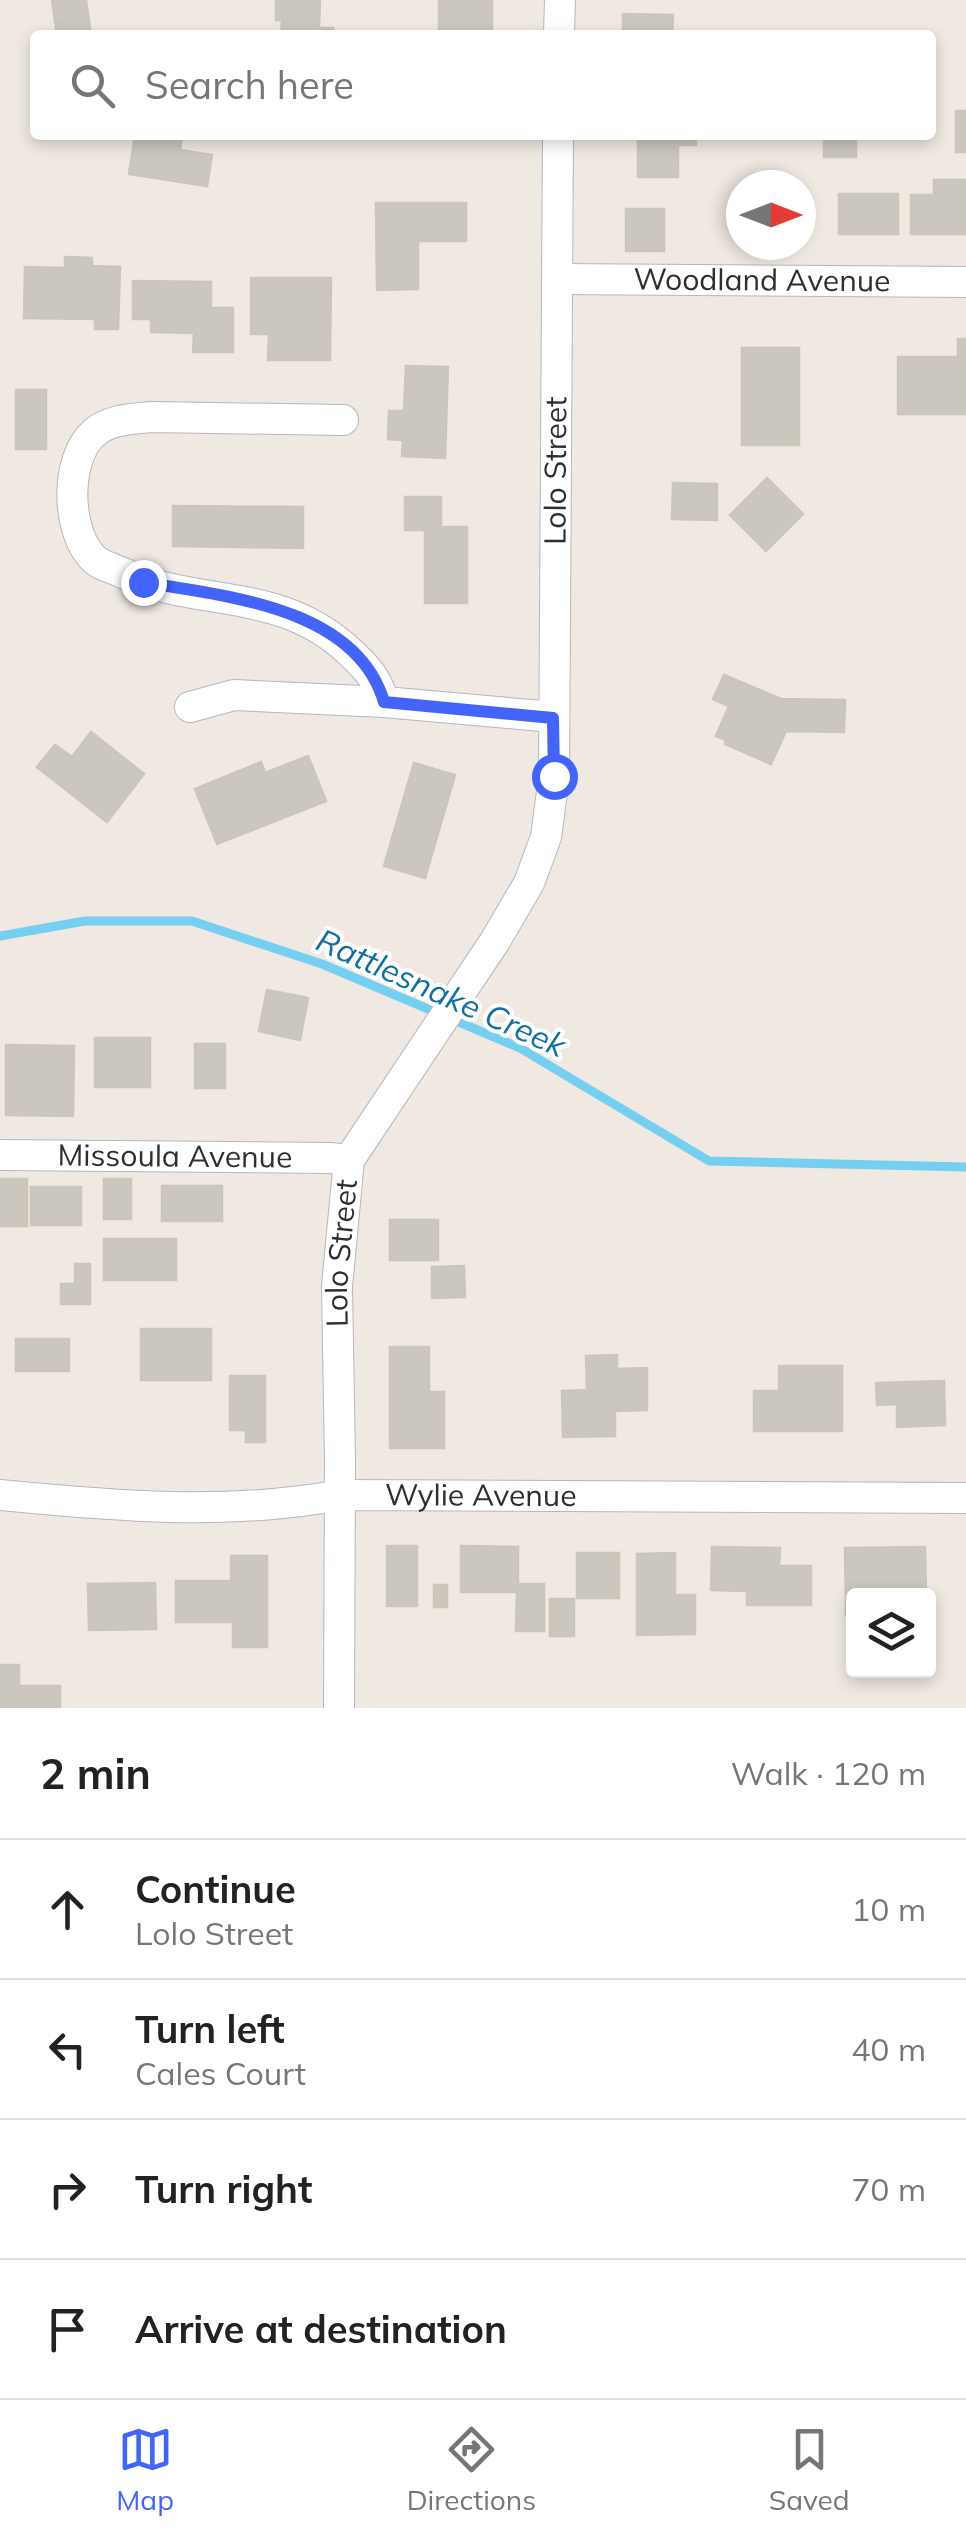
<!DOCTYPE html>
<html lang="en">
<head>
<meta charset="utf-8">
<style>
  body { margin:0; font-family:Mulish,sans-serif; background:#f2f2f2; color:#222 }
  .controls { position:absolute; right:30px; bottom:30px; display:grid; overflow:hidden; border-radius:10px; box-shadow:0 5px 15px #0003 }
  .controls button { width:90px; height:90px; display:grid; place-items:center; padding:0; border:0; border-bottom:2px solid #e0e0e0; background:#fff; color:#222; font:50px sans-serif }
  .compass { position:absolute; left:726px; top:170px; width:90px; height:90px; border-radius:50%; background:#fff; box-shadow:0 5px 15px #0003; rotate:90deg }
  .stop { position:absolute; width:30px; height:30px; margin:-22px; border:8px solid #4264fb; border-radius:50%; background:#fff }
  .stop.end { background:#4264fb; border-color:#fff; box-shadow:0 2px 10px #0008 }
  .list { margin:0; padding:0; list-style:none }
  h2 { display:flex; justify-content:space-between; align-items:center; height:130px; margin:0; padding:0 40px; font-size:42px }
  h2 small { font-size:32px; font-weight:400; color:#767676 }
  .list li { display:grid; grid-template-columns:65px 1fr auto; gap:30px; align-items:center; box-sizing:border-box; height:140px; padding:0 40px; border-top:2px solid #e0e0e0 }
  .list b { display:block; font-size:38px; white-space:nowrap }
  .list p { margin:0; font-size:32px; white-space:nowrap; color:#767676 }
  .list em { font-size:32px; font-style:normal; color:#767676 }
  .icon { flex:none; width:55px; height:55px; fill:none; stroke:currentColor; stroke-width:2; stroke-linecap:round; stroke-linejoin:round }
  .map { position:relative; flex:none; width:966px; height:1708px; overflow:hidden }
  .search { position:absolute; background:#fff; box-shadow:0 5px 15px #0003; left:30px; right:30px; top:30px; height:110px; display:flex; align-items:center; gap:25px; box-sizing:border-box; padding:0 35px; border-radius:10px; color:#767676; font-size:38px }
  .sheet { height:690px; background:#fff }
  nav { display:flex; justify-content:space-around; align-items:center; box-sizing:border-box; height:140px; border-top:2px solid #e0e0e0; background:#fff; font-size:28px; color:#767676 }
  nav a { display:grid; justify-items:center; gap:5px }
  nav .on { color:#4264fb }
  .map>svg:first-child { display:block }
  .lines { fill:none; stroke-linecap:round; stroke-linejoin:round }
  .stream { stroke:#75cff0; stroke-width:9 }
  .building { fill:#cbc7bf; stroke:#cbc5ba; stroke-width:2.5 }
  .minor-casing { stroke:#b4b7c1; stroke-width:32 }
  .minor { stroke:#fff; stroke-width:30 }
  .route { stroke:#4264fb; stroke-width:12 }
  .labels { text-anchor:middle; stroke-width:8; stroke-linejoin:round; paint-order:stroke }
  .street-label { font-size:30px; fill:#2e2e2e; stroke:#fff }
  .water-label { font-size:32px; font-style:italic; fill:#0d6fa3; stroke:#fff }
</style>
</head>
<body>
<div class="map">
<svg width="966" height="1708" viewBox="0 0 966 1708">
  <rect width="100%" height="100%" fill="#efe9e1"/>
  <g class="lines">
    <path class="stream" d="M0,936L85,921H192L322,964L520,1048L709,1161L966,1167"/>
  </g>
  <g class="building">
    <path d="M52,0H86L91,35H57Z"/>
    <path d="M276,0H320L319,28H333V35H281L282,20H276Z"/>
    <rect x="439" y="0" width="53" height="35"/>
    <path d="M623,14L673,15L672,35H623Z"/>
    <rect x="956" y="111" width="10" height="41"/>
    <path d="M135,135H182L180,150L212,155L207,186L129,174Z"/>
    <path d="M638,135H696V145H678V177H638Z"/>
    <rect x="824" y="135" width="32" height="22"/>
    <path d="M934,180H966V234H911V195H934Z"/>
    <rect x="839" y="194" width="59" height="40"/>
    <rect x="801" y="196" width="7" height="42"/>
    <path d="M376,203H466V241H418V289L377,290Z"/>
    <rect x="626" y="209" width="38" height="42"/>
    <path d="M65,257L92,258V266L120,267L118,329H95V319L24,318L25,267L65,268Z"/>
    <path d="M251,278H331L330,360H268L269,334H251Z"/>
    <path d="M133,281L211,282V308H233V352H193L194,333L151,332V319H133Z"/>
    <path d="M958,339H966V414H898V357H958Z"/>
    <rect x="742" y="348" width="57" height="97"/>
    <path d="M406,366L448,367L445,458L402,456L403,440L388,439L389,411H404Z"/>
    <rect x="16" y="390" width="30" height="59"/>
    <path d="M767,478L803,514L766,551L730,515Z"/>
    <path d="M673,483L717,484V520L672,519Z"/>
    <path d="M405,497H441V527H467V603H425V530H405Z"/>
    <path d="M173,506L303,507V548L173,546Z"/>
    <path d="M724,675L781,699L845,700L844,732L786,731L771,764L725,744L726,740L716,736L729,706L713,699Z"/>
    <path d="M91,732L144,774L107,822L37,767L55,745L72,757Z"/>
    <path d="M308,756L326,801L217,844L195,789L261,762L265,773Z"/>
    <path d="M414,763L455,775L425,878L384,866Z"/>
    <path d="M267,990L308,998L300,1040L259,1031Z"/>
    <rect x="95" y="1038" width="55" height="49"/>
    <rect x="195" y="1044" width="30" height="44"/>
    <path d="M6,1045L74,1046L73,1116L6,1115Z"/>
    <rect x="1" y="1179" width="26" height="47"/>
    <rect x="104" y="1179" width="27" height="40"/>
    <rect x="162" y="1186" width="60" height="35"/>
    <rect x="31" y="1187" width="50" height="38"/>
    <rect x="390" y="1220" width="48" height="40"/>
    <rect x="104" y="1239" width="72" height="41"/>
    <path d="M75,1264H90V1304H61V1284H75Z"/>
    <path d="M464,1266L465,1297L432,1298V1267Z"/>
    <rect x="141" y="1329" width="70" height="51"/>
    <rect x="16" y="1339" width="53" height="32"/>
    <path d="M390,1347H429V1392H444V1448H390Z"/>
    <path d="M617,1355V1369L647,1368V1410L615,1411V1436L563,1437L562,1391L587,1390L586,1356Z"/>
    <path d="M779,1366H842V1431H754V1391H779Z"/>
    <path d="M230,1376H265V1442H246V1430H230Z"/>
    <path d="M944,1381L945,1425L897,1427V1404L877,1405L876,1383Z"/>
    <rect x="387" y="1546" width="30" height="60"/>
    <path d="M461,1546L518,1547V1584H544V1631H516L517,1592H461Z"/>
    <path d="M712,1547L780,1548L779,1566H811V1605H747V1591L711,1590Z"/>
    <path d="M925,1547L926,1595L854,1596V1615H846L845,1548Z"/>
    <rect x="577" y="1553" width="42" height="45"/>
    <path d="M675,1553V1595H695V1634L637,1635V1554Z"/>
    <path d="M231,1556H267V1647H233V1622H176V1581H231Z"/>
    <path d="M155,1583L156,1629L89,1630L88,1584Z"/>
    <rect x="434" y="1585" width="13" height="22"/>
    <rect x="550" y="1599" width="24" height="37"/>
    <path d="M0,1665H19V1686H60V1708H0Z"/>
  </g>
  <g class="lines">
    <g class="minor-casing">
      <g id="minor">
        <path d="M559,35L560,0"/>
        <path id="s1" d="M557,279L966,282"/>
        <path d="M343,420L152,417C133,419 109,419 94,433C64,459 66,534 95,560C102,566 115,569 123,573C202,609 279,585 351,653C368,669 377,679 384,702"/>
        <path d="M190,707L234,695L384,702L553,717"/>
        <path id="s2" d="M0,1155L330,1158L349,1160"/>
        <path id="s3" d="M0,1495C113,1506 228,1516 340,1495L966,1498"/>
        <path id="s4" d="M339,1708L340,1462L337,1286L349,1160L495,941L529,883L546,837L554,777L558,135"/>
      </g>
    </g>
    <use href="#minor" class="minor"/>
  </g>
  <g class="lines">
    <path class="route" d="M143,582C225,596 356,607 384,702L553,718L554,776"/>
  </g>
  <g class="labels">
    <g class="street-label">
      <text dy="10" stroke="none"><textPath href="#s1" startOffset="205">Woodland Avenue</textPath></text>
      <text dy="10" stroke="none"><textPath href="#s4" startOffset="1295">Lolo Street</textPath></text>
      <text dy="10" stroke="none"><textPath href="#s2" startOffset="175">Missoula Avenue</textPath></text>
      <text dy="10" stroke="none"><textPath href="#s4" startOffset="455">Lolo Street</textPath></text>
      <text dy="10" stroke="none"><textPath href="#s3" startOffset="482">Wylie Avenue</textPath></text>
    </g>
    <g class="water-label">
      <text transform="translate(441 993) rotate(24)" y="11">Rattlesnake Creek</text>
    </g>
  </g>
</svg>
<div class="controls">
<button><svg class="icon" aria-label="layers" viewBox="0 0 24 24"><path d="M12 4l9 5-9 5-9-5zM3 14l9 5 9-5"/></svg></button>
</div>
<svg class="compass" viewBox="-18 -18 36 36"><path d="M0-13l5 13h-10z" fill="#e53935"/><path d="M0 13l5-13h-10z" fill="#767676"/></svg>
<div class="stop" style="left:554px;top:776px"></div>
<div class="stop end" style="left:143px;top:582px"></div>
<div class="search"><svg class="icon" aria-label="search" viewBox="0 0 24 24"><circle cx="10" cy="10" r="6"/><path d="M15 15l6 6"/></svg>Search here</div>
</div>
<section class="sheet">
<h2>2 min<small>Walk · 120 m</small></h2>
<ul class="list">
<li><svg class="icon" aria-label="ahead" viewBox="0 0 24 24"><path d="M12 20V5M6 11l6-6 6 6"/></svg><div><b>Continue</b><p>Lolo Street</p></div><em>10 m</em></li>
<li><svg class="icon" aria-label="left" viewBox="0 0 24 24"><path d="M17 20v-9H6M10 6l-5 5 5 5"/></svg><div><b>Turn left</b><p>Cales Court</p></div><em>40 m</em></li>
<li><svg class="icon" aria-label="right" viewBox="0 0 24 24"><path d="M7 20v-9h11M14 6l5 5-5 5"/></svg><div><b>Turn right</b></div><em>70 m</em></li>
<li><svg class="icon" aria-label="arrive" viewBox="0 0 24 24"><path d="M6 21V4h12l-3 4 3 4H6"/></svg><div><b>Arrive at destination</b></div></li>
</ul>
</section>
<nav>
<a class="on"><svg class="icon" aria-label="map" viewBox="0 0 24 24"><path d="M3 6l6-2 6 2 6-2v14l-6 2-6-2-6 2zM9 4v14M15 6v14"/></svg>Map</a>
<a><svg class="icon" aria-label="directions" viewBox="0 0 24 24"><path d="M12 3l9 9-9 9-9-9zM9 14v-3h6M13 9l2 2-2 2"/></svg>Directions</a>
<a><svg class="icon" aria-label="saved" viewBox="0 0 24 24"><path d="M7 4h10v16l-5-4-5 4z"/></svg>Saved</a>
</nav>
</body>
</html>
